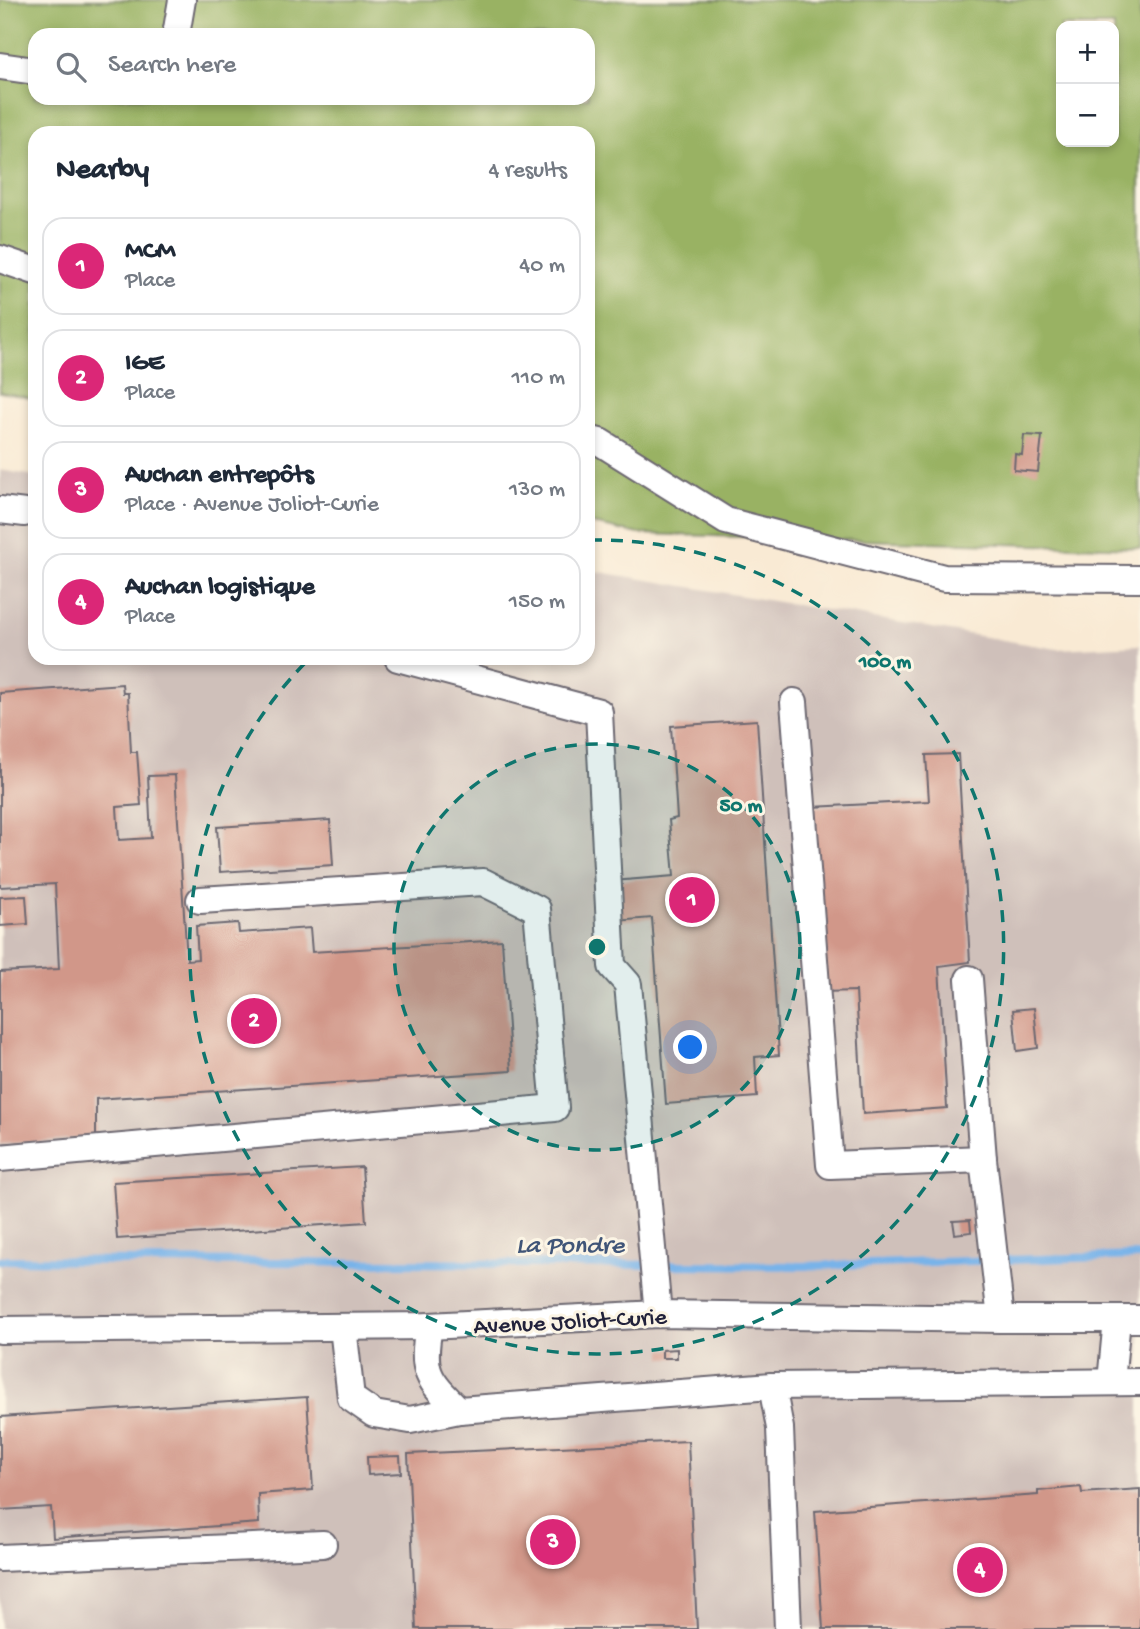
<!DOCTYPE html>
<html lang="en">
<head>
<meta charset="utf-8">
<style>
  body { margin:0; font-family:"Gochi Hand",sans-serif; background:#f6f6f7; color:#1f2937 }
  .controls { position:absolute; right:21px; top:21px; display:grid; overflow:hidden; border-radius:14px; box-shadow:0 4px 10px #0003 }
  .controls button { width:63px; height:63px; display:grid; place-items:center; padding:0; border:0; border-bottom:2px solid #e0e1e3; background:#fff; color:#1f2937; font:35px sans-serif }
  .you { position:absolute; left:691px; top:1048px; width:24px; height:24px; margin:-18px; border:5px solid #fff; border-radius:50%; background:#1a73e8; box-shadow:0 0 0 10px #1a73e833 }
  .badge { display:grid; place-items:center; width:46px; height:46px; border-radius:50%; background:#db2777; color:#fff; font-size:23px; font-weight:700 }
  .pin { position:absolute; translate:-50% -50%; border:4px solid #fff; box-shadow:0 2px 7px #0006 }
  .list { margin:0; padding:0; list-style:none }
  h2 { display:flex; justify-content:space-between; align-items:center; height:91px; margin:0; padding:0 28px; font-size:30px }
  h2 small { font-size:23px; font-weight:400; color:#747a83 }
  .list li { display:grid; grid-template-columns:46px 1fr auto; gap:21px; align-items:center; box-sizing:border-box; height:98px; margin:0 14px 14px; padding:0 14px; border:2px solid #e0e1e3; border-radius:21px }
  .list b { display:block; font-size:26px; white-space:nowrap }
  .list p { margin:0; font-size:23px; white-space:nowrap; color:#747a83 }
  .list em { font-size:23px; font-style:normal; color:#747a83 }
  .icon { flex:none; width:38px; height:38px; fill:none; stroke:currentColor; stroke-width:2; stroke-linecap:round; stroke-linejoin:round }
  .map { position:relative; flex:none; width:1140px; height:1629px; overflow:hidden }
  .search { position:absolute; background:#fff; box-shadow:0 4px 10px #0003; left:28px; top:28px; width:567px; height:77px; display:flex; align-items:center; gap:18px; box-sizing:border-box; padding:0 24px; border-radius:21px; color:#747a83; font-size:26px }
  .panel { position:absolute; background:#fff; box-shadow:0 4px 10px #0003; left:28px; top:126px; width:567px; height:539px; border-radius:21px }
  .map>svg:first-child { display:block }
  .industrial { fill:#cfc0ba }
  .forest { fill:#99b263; stroke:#5e6a4f; stroke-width:2; fill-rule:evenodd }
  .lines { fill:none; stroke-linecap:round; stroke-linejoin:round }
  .stream { stroke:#78b3e9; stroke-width:8 }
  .building { fill:#d19789 }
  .minor-casing { stroke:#6d6871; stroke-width:30 }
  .minor { stroke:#fff; stroke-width:26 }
  .ring { fill:none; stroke:#0f766e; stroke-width:3.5; stroke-dasharray:12 9 }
  .labels { text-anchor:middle; stroke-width:6; stroke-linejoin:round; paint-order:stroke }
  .street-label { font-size:24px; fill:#22223b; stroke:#fcf5e5 }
  .water-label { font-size:26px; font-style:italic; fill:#405578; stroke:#fcf5e5 }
  .centre { fill:#0f766e; stroke:#fcf5e5; stroke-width:3.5 }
  .ring-label { font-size:21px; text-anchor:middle; font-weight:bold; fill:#0f766e; stroke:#fcf5e5; stroke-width:6; stroke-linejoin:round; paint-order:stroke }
</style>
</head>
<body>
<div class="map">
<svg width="1140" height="1629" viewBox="0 0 1140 1629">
  <rect width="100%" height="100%" fill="#fcf5e5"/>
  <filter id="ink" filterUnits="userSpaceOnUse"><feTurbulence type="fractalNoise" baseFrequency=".0143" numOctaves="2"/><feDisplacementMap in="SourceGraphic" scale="14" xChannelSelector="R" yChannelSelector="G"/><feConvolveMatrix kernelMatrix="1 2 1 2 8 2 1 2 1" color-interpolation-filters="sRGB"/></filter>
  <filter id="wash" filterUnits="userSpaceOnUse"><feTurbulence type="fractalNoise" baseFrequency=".00686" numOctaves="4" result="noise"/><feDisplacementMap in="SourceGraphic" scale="28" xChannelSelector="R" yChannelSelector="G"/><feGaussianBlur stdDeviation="1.57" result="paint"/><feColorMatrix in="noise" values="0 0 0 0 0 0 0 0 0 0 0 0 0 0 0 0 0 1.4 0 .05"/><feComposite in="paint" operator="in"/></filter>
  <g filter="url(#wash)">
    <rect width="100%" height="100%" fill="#f9ead4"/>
    <path class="industrial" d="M0,470L35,476V658H588V570L1057,649L1140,645V1629H0Z"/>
    <path class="forest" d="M0,0H1140V548L639,534L588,523V133H35V399L0,392ZM1061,26H1114V142H1061ZM35,35H588V98H35Z"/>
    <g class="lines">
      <path class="stream" d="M0,1260L803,1266L1140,1256"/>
    </g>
    <g id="blocks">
      <g class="building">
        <path d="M1024,435L1042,436L1038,472L1014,470L1015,454L1022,455Z"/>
        <path d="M122,684L123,693H128L131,752H137L141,805L117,807L119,840L151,838L148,776L175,775L187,960L198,959L196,926L238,923L239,933L310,928L312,952L502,940L511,1071L96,1099V1137L0,1144V972L59,969L55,884L0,887V693Z"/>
        <path d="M757,720L779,1055L755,1057L757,1097L666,1104L652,918L616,921L613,881L674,876L669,820L677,818L671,726Z"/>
        <path d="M958,754L970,962L939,966L947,1108L863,1114L856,991L822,992L812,807L929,801L926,755Z"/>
        <path d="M330,820L333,865L220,872L217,827Z"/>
        <path d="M26,896L28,924L0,926V897Z"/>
        <path d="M1034,1008L1038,1048L1017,1051L1013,1010Z"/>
        <path d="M362,1167L366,1222L117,1239L113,1182Z"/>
        <path d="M970,1220L971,1232L955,1234L953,1221Z"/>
        <path d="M677,1349V1358H662V1350Z"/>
        <path d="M307,1397L313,1490L258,1494L259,1523L53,1538L51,1507L0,1510V1417Z"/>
        <path d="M688,1441L697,1629H416L408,1454Z"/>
        <path d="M400,1456L401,1473L368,1475L367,1457Z"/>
        <path d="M1081,1487L1082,1493L1140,1489V1629H823L815,1511L1038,1495V1491Z"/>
      </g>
    </g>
  </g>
  <g filter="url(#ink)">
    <use href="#blocks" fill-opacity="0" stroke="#6d6871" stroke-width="2"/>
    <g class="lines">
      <g class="minor-casing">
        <g id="minor">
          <path d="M176,35L182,0"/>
          <path d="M0,66L35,71"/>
          <path d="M0,259L35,271"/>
          <path d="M588,439L600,442L726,521L944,578L1140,579"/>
          <path d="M0,510L25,513"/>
          <path d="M398,658L599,712L612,966L628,984L658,1314"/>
          <path d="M794,702L830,1165L983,1159"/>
          <path d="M969,979L983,1159L1001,1319"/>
          <path d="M0,1158L555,1108L537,909L483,882L200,900"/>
          <path d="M429,1326C421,1372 427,1379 459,1410"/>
          <path d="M343,1327L351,1398L374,1414L410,1420L459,1410L772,1386L780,1428L788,1629"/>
          <path d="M0,1330L429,1326L658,1314L1001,1319H1140"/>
          <path d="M1111,1382L1117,1319"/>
          <path d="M772,1386L1140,1382"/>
          <path d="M0,1558L323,1544"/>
        </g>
      </g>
      <use href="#minor" class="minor"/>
    </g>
  </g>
  <circle cx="597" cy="947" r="203" fill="#0f766e" fill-opacity=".12"/>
  <g class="ring">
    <circle cx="597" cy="947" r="203"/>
    <path d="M590 540A407 407 0 1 1 309 659"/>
  </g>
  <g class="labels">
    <g class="street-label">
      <text transform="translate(570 1320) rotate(-3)" y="8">Avenue Joliot-Curie</text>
    </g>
    <g class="water-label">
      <text x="570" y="1252">La Pondre</text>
    </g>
  </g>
  <circle cx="597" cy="947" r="10" class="centre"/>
  <g class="ring-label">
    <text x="885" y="667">100 m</text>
    <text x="741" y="811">50 m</text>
  </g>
</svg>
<div class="controls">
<button>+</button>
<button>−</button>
</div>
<div class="you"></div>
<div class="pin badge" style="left:692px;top:900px">1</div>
<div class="pin badge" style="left:254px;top:1021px">2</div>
<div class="pin badge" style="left:553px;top:1542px">3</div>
<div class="pin badge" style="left:980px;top:1570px">4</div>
<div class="search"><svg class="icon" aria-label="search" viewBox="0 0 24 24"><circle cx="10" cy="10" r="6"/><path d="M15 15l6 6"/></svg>Search here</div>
<section class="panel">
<h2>Nearby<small>4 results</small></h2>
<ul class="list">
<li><span class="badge">1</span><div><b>MCM</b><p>Place</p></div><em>40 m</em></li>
<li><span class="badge">2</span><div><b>IGE</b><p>Place</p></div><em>110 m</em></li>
<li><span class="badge">3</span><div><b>Auchan entrepôts</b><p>Place · Avenue Joliot-Curie</p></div><em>130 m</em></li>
<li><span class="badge">4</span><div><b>Auchan logistique</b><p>Place</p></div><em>150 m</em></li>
</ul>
</section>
</div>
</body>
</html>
